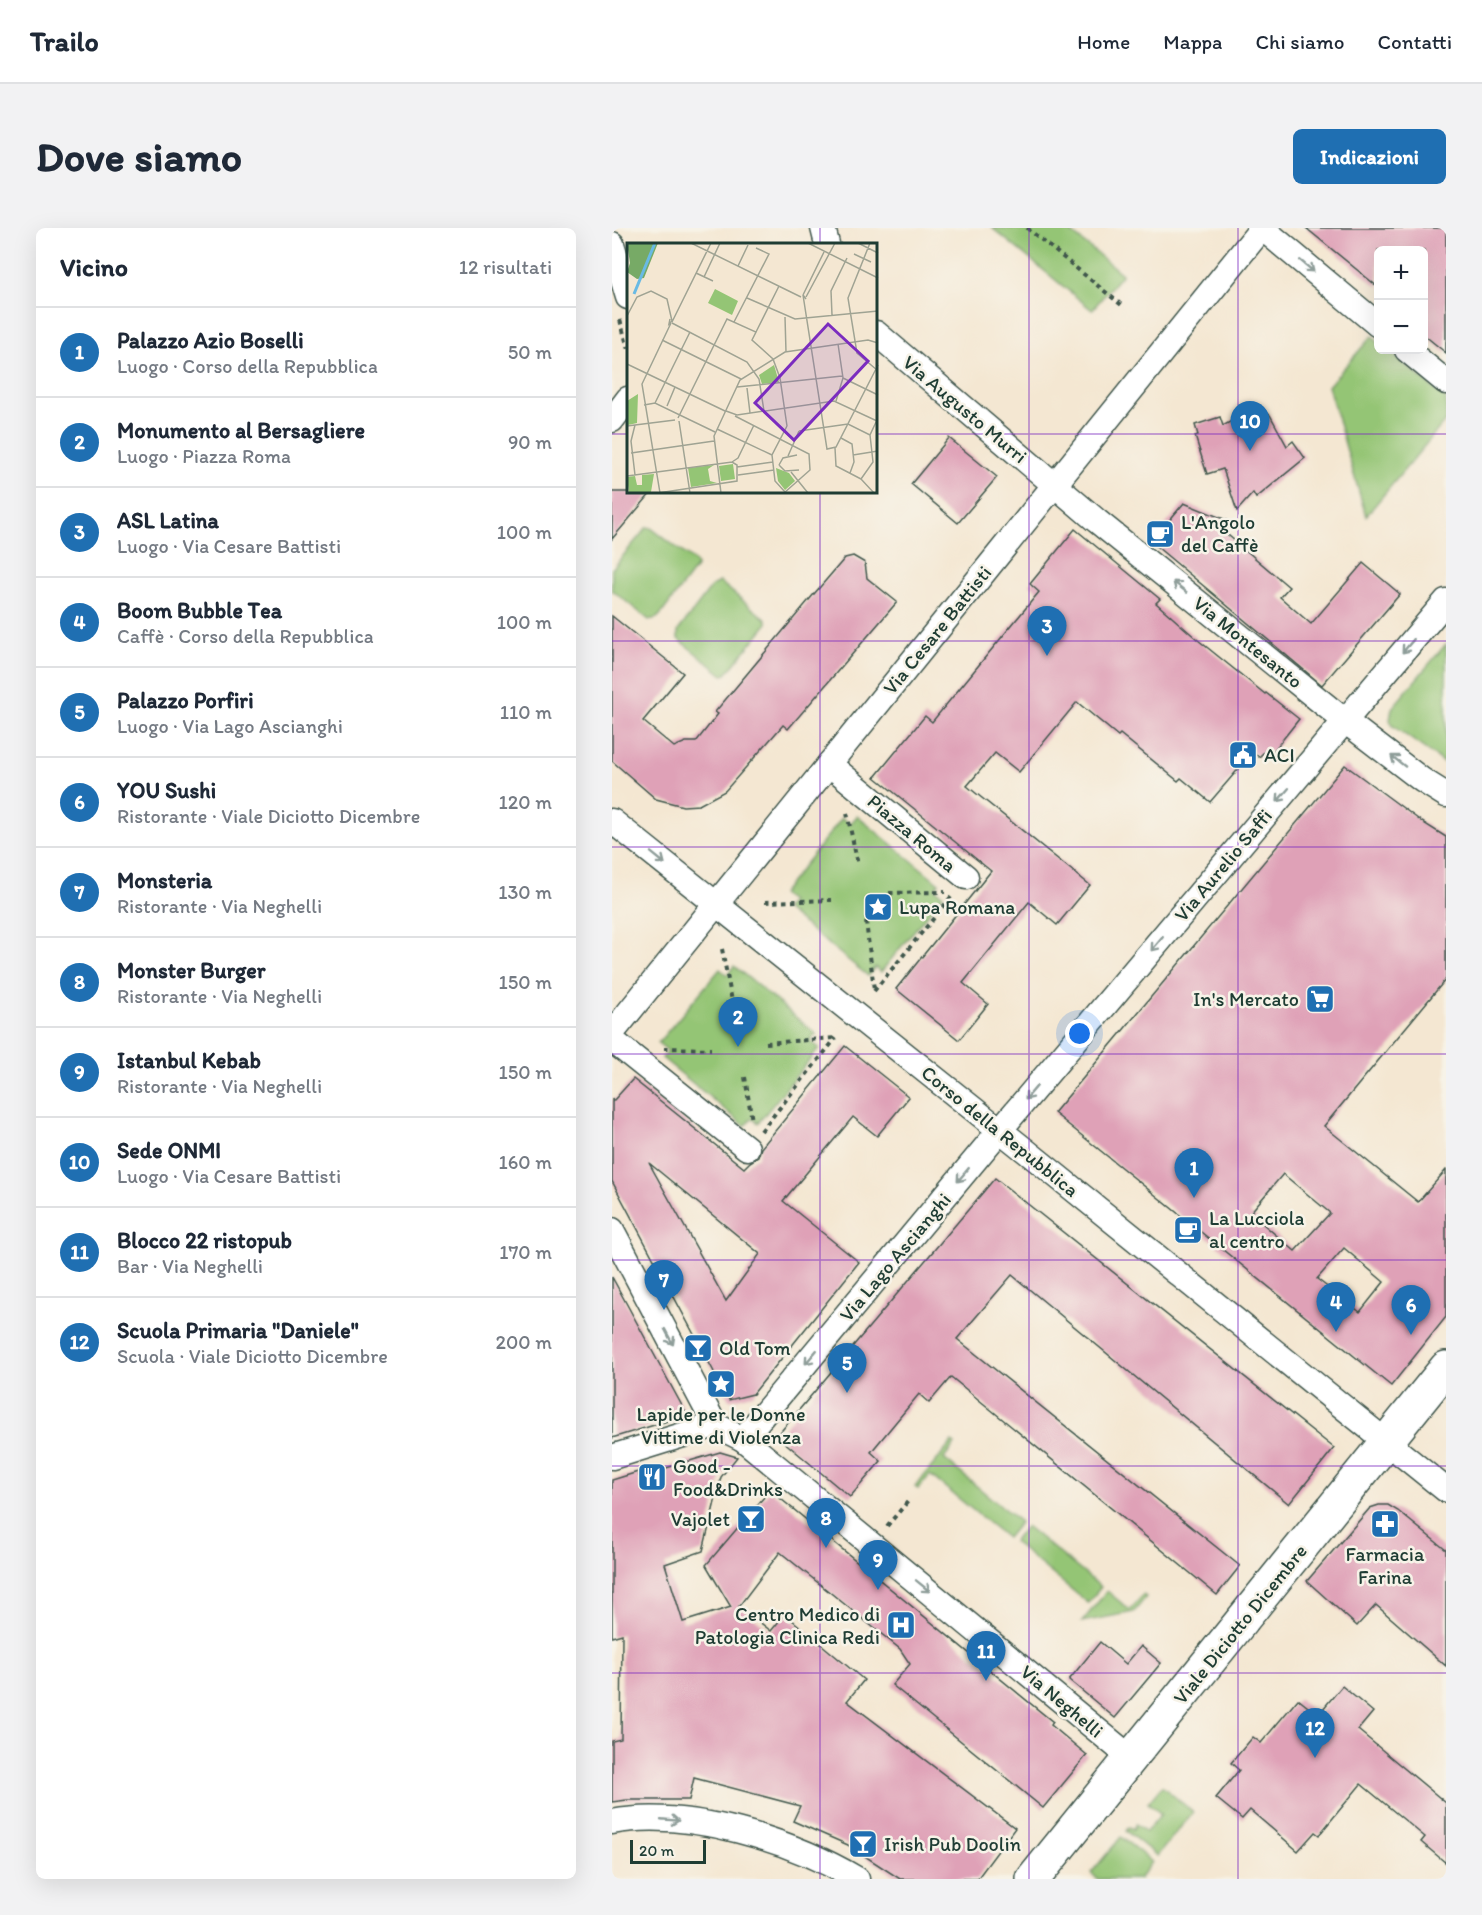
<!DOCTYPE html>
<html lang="it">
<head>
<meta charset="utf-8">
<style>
  body { margin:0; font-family:Itim,sans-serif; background:#f2f2f3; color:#1f2937 }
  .controls { position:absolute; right:18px; top:18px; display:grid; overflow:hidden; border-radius:9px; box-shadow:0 6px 24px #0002 }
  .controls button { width:54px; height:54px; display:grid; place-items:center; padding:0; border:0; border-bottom:2px solid #e0e1e3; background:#fff; color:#1f2937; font:30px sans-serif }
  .scale { position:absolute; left:18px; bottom:15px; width:76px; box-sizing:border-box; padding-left:6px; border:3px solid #1f3d34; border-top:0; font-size:16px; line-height:21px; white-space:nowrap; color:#1f3d34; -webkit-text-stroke:4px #f7f3e8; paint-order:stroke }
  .you { position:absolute; left:468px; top:806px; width:21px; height:21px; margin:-15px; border:4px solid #fff; border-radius:50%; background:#1a73e8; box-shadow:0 0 0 9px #1a73e833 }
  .badge { display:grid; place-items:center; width:39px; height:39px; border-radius:50%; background:#1f6fb2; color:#fff; font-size:20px; font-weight:700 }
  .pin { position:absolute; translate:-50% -50px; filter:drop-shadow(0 2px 3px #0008) }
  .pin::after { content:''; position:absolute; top:32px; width:21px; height:18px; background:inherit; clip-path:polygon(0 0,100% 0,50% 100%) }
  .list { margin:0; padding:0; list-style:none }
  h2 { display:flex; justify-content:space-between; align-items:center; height:78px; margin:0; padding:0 24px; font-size:26px }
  h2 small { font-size:20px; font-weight:400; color:#747a83 }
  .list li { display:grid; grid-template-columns:39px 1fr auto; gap:18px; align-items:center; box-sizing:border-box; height:90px; padding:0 24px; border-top:2px solid #e0e1e3 }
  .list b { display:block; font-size:22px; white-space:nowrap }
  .list p { margin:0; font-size:20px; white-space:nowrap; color:#747a83 }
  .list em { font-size:20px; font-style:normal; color:#747a83 }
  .map { position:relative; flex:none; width:834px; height:1651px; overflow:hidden; border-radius:9px }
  header { display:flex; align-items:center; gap:36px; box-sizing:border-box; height:84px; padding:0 30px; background:#fff; border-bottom:2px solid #e0e1e3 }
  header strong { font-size:28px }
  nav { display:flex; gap:33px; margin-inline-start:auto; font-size:21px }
  .intro { display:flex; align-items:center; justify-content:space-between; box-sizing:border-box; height:144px; padding:0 36px }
  h1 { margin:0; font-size:42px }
  .button { padding:15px 27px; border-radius:9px; background:#1f6fb2; color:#fff; font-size:21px; font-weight:700 }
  main { display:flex; gap:36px; padding:0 36px }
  aside { flex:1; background:#fff; border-radius:9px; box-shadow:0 6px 24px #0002 }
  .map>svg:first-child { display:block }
  .green { fill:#94c575; stroke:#5a8154; stroke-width:1.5 }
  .building { fill:#dfa1b7; fill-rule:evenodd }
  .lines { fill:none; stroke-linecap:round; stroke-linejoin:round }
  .minor-casing { stroke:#3f564c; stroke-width:27 }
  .secondary-casing { stroke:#3f564c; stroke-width:36 }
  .path { stroke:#3f564c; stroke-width:4; stroke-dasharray:4.5 4.5; stroke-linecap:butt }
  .minor { stroke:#fff; stroke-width:24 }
  .secondary { stroke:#fff; stroke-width:33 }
  .oneway { stroke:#8f9e9a }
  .grid { fill:none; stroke:#7b2cbf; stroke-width:1.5; stroke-opacity:0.55 }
  .labels { text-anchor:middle; stroke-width:5; stroke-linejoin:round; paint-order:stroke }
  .street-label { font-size:20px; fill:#1f3d34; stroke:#f7f3e8 }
  .poi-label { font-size:20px; fill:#1f3d34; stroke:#f7f3e8; text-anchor:start }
  .inset-river { fill:none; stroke:#69bae4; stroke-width:3 }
  .inset-road { fill:none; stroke:#9fa393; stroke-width:1.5 }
  .view { fill:#7b2cbf; fill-opacity:0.15; stroke:#7b2cbf; stroke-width:3 }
  .inset-edge { fill:none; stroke:#1f3d34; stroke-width:3 }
</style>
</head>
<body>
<header>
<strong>Trailo</strong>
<nav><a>Home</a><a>Mappa</a><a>Chi siamo</a><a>Contatti</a></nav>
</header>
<div class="intro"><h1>Dove siamo</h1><a class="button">Indicazioni</a></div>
<main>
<aside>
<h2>Vicino<small>12 risultati</small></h2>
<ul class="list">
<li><span class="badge">1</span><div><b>Palazzo Azio Boselli</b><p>Luogo · Corso della Repubblica</p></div><em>50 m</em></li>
<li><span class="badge">2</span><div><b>Monumento al Bersagliere</b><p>Luogo · Piazza Roma</p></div><em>90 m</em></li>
<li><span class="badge">3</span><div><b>ASL Latina</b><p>Luogo · Via Cesare Battisti</p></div><em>100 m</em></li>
<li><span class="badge">4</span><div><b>Boom Bubble Tea</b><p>Caffè · Corso della Repubblica</p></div><em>100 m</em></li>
<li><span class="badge">5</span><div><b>Palazzo Porfiri</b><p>Luogo · Via Lago Ascianghi</p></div><em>110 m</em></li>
<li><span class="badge">6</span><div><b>YOU Sushi</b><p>Ristorante · Viale Diciotto Dicembre</p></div><em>120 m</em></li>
<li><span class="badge">7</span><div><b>Monsteria</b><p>Ristorante · Via Neghelli</p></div><em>130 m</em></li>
<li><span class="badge">8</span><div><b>Monster Burger</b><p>Ristorante · Via Neghelli</p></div><em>150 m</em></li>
<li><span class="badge">9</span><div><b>Istanbul Kebab</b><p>Ristorante · Via Neghelli</p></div><em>150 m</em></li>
<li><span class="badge">10</span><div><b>Sede ONMI</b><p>Luogo · Via Cesare Battisti</p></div><em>160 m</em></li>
<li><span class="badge">11</span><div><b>Blocco 22 ristopub</b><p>Bar · Via Neghelli</p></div><em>170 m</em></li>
<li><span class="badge">12</span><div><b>Scuola Primaria &quot;Daniele&quot;</b><p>Scuola · Viale Diciotto Dicembre</p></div><em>200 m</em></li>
</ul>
</aside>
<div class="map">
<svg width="834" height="1651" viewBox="0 0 834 1651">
  <rect width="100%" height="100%" fill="#f7f3e8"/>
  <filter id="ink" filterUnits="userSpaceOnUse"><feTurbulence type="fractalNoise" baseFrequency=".0167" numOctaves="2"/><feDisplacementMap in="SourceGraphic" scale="12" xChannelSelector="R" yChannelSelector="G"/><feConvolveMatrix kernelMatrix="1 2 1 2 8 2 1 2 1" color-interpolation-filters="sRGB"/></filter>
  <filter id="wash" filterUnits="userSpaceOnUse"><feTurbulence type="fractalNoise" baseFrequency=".008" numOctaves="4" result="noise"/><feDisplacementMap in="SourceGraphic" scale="24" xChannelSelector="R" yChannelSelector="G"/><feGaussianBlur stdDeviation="1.35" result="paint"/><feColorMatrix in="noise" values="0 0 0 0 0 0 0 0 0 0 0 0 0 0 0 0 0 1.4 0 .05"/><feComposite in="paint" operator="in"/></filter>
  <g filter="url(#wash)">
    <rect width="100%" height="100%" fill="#f4e7d2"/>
    <g class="green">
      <path d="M380,0H454L510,46L480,82Z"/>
      <path d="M760,108L766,114V122H776L834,171V192L754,288L716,158Z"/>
      <path d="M35,299L39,300L82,333L85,338L50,385L45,390L37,392L0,362V341Z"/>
      <path d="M108,354L155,392V396L114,446L111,447L66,411V403L100,358Z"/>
      <path d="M834,416V536L781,498L778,492L780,480Z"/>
      <path d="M245,588L327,655L323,660L331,667L269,744L263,739L256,748L173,681L179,674L169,666L230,590L238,596Z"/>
      <path d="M122,738L204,806L198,813L207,820L146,895L140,890L133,898L50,830L56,823L46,815L108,741L115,747Z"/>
      <path d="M340,1214L343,1216L332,1231L408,1294L395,1310L318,1247L306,1261L303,1259Z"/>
      <path d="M414,1298L489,1359L476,1375L401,1314Z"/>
      <path d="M495,1363L518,1382L531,1367L534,1369L522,1384L470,1394Z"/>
      <path d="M550,1558L581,1584L545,1628L514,1603L517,1599L521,1601L524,1596L534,1604L549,1586L536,1575Z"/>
      <path d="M509,1609L540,1634L527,1651H486L479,1645Z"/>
    </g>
    <g id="blocks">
      <g class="building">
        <path d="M694,0H834V125L812,107V22H766V59Z"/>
        <path d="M639,182L651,183L658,187L675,218L681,213L693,230L644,270L641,265L625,283L611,241L595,246L583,208L586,207L583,197L608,189L611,198Z"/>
        <path d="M337,210L385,249L346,295L299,256Z"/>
        <path d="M0,264H40L0,311Z"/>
        <path d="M572,275L617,293L610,302L677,359L668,369L699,396L751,335L788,366L710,457L539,314Z"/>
        <path d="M463,301L548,371L544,375L586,412L653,466L654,465L687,491L660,525L655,521L647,529L641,524L598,574L569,550L566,553L508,506L506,508L465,474L407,544L383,525L355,558L478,657L445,697L417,674L351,755L376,776L347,812L284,761L379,643L263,549L313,488L320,494L427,364L418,356Z"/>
        <path d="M241,328L253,335L255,350L285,374L176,501L171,497L113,563L87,577L71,578L44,571L0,533V388L71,445L31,493L62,519L74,514H84L106,486L103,484L202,366L233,330Z"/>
        <path d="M733,537L810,594L834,609V751L712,898L806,974L834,942V1089L779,1158L442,885ZM671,946L718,985L683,1023L638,985ZM732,1020L772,1054L748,1084L705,1051Z"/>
        <path d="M233,818L297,869L265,908L241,889L171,973L247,1034L141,1166L117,1172L0,953V870L1,873L21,851L132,940L138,934L146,929L149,920ZM37,935L148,1026L114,1073Z"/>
        <path d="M383,950L722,1220L677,1276L400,1047L345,1111L628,1338L605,1367L339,1149L317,1175L307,1166L259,1224L269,1233L238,1269L165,1208Z"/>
        <path d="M0,1049L75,1187L0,1210Z"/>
        <path d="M108,1224L125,1229L109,1249L91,1323L53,1336L71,1394L119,1379L94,1337L158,1262L441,1494L439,1497L475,1527L431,1580L280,1457L298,1436L288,1421L168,1324L127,1378L159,1403L173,1386L252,1452L235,1473L403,1600L365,1651H288L236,1617L181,1593L188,1578L82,1550L77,1572H15L0,1574V1513L9,1511L10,1406L0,1409V1252L26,1244L27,1248Z"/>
        <path d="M767,1277H776L786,1283L834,1322V1438L764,1377L745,1398L695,1353L758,1280Z"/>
        <path d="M488,1414L514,1436L529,1418L549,1435L503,1490L457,1452Z"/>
        <path d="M730,1458L761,1484L746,1502L834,1575V1635L809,1614L813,1609L749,1556L707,1607L703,1604L686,1623L638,1582L630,1591L604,1570L627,1542L619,1535L641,1509L649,1515L686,1471L706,1487Z"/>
      </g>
    </g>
  </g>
  <g filter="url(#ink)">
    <use href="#blocks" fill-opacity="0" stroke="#3f564c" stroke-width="1.5"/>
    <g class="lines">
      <g class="minor-casing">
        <g id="minor">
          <path d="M211,0L215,16"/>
          <path d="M650,0L766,97"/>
          <path d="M0,16L16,69"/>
          <path d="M264,105L485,293L733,493L810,552L834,567"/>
          <path d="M795,122L834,154"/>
          <path d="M0,192L16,171"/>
          <path d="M217,536L354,649"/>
          <path d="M0,593L414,923L834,1262"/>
          <path d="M0,805L650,0"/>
          <path d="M0,812L135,920"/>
          <path d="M0,1002L103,1197L131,1211L519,1530"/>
          <path d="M131,1211L388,902L834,373"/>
          <path d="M0,1229L103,1197"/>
          <path d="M0,1594C77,1580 179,1612 245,1651"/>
        </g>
      </g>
      <g class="secondary-casing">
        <path id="secondary" d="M421,1651L834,1140"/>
      </g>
      <g class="path">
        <path d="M415,0L512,79"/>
        <path d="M8,92L16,120"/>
        <path d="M235,585L246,637"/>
        <path d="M277,665L333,664"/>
        <path d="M153,674L220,672"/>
        <path d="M254,693L262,762"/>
        <path d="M110,721L124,794"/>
        <path d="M262,763L339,669"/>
        <path d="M154,815L223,810"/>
        <path d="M52,820L99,821"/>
        <path d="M133,849L140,893"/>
        <path d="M149,903L224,810"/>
        <path d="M275,1298L298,1271"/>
      </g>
      <use href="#minor" class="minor"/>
      <use href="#secondary" class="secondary"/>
    </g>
    <defs><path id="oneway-shaft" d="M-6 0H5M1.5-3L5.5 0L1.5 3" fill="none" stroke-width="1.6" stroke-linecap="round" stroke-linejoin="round" transform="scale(1.5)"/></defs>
    <g class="oneway">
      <use href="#oneway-shaft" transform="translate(695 38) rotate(40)"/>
      <use href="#oneway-shaft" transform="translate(568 359) rotate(-141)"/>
      <use href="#oneway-shaft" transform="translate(796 418) rotate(130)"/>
      <use href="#oneway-shaft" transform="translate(786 533) rotate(-142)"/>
      <use href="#oneway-shaft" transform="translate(671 567) rotate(131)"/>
      <use href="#oneway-shaft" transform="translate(46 630) rotate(39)"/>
      <use href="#oneway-shaft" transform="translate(545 716) rotate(130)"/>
      <use href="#oneway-shaft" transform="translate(419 865) rotate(130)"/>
      <use href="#oneway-shaft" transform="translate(351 947) rotate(130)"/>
      <use href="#oneway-shaft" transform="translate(57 1109) rotate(62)"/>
      <use href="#oneway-shaft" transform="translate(199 1129) rotate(130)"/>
      <use href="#oneway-shaft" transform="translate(311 1358) rotate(39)"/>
      <use href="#oneway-shaft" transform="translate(58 1592) rotate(5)"/>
    </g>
  </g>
  <path class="grid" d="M208,0V16M417,0V1651M626,0V1651M0,206H16M264,206H834M208,264V1651M0,413H834M0,619H834M0,826H834M0,1032H834M0,1238H834M0,1445H834"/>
  <defs>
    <g id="cafe-square" transform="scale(1.5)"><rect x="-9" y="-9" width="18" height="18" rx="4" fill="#1f6fb2" stroke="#f7f3e8"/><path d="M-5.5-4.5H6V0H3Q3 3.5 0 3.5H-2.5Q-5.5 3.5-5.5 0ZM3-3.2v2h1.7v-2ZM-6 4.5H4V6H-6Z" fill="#fff"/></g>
    <g id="civic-square" transform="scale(1.5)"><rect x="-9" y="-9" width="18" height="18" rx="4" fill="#1f6fb2" stroke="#f7f3e8"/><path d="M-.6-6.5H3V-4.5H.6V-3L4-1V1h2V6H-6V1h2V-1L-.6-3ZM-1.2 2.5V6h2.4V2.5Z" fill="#fff"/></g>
    <g id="sight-square" transform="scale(1.5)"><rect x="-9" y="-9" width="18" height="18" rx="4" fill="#1f6fb2" stroke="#f7f3e8"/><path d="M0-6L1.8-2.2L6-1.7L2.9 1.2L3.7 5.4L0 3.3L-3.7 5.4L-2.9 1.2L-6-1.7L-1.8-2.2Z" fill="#fff"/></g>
    <g id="supermarket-square" transform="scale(1.5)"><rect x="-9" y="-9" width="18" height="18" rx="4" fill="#1f6fb2" stroke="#f7f3e8"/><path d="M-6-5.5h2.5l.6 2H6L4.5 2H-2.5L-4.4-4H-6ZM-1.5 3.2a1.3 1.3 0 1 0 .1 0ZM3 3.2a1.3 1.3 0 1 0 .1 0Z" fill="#fff"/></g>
    <g id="bar-square" transform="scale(1.5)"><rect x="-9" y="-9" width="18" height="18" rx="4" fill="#1f6fb2" stroke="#f7f3e8"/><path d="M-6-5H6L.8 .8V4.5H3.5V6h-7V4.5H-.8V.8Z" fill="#fff"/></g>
    <g id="restaurant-square" transform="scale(1.5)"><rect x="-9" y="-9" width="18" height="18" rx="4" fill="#1f6fb2" stroke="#f7f3e8"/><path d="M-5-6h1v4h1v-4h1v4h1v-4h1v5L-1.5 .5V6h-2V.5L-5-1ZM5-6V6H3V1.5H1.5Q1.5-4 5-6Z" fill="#fff"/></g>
    <g id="pharmacy-square" transform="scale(1.5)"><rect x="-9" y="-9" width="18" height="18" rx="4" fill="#1f6fb2" stroke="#f7f3e8"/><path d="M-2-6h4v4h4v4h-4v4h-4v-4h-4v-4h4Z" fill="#fff"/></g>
    <g id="hospital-square" transform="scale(1.5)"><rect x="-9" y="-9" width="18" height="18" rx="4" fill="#1f6fb2" stroke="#f7f3e8"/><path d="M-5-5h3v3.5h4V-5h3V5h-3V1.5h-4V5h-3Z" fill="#fff"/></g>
  </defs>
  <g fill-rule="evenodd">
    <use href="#cafe-square" x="548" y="306"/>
    <use href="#civic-square" x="631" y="527"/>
    <use href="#sight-square" x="266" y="679"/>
    <use href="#supermarket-square" x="708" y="771"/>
    <use href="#cafe-square" x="576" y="1002"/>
    <use href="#bar-square" x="86" y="1120"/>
    <use href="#sight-square" x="109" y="1156"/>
    <use href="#restaurant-square" x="40" y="1249"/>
    <use href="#bar-square" x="139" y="1291"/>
    <use href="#pharmacy-square" x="773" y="1296"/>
    <use href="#hospital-square" x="289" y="1397"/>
    <use href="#bar-square" x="251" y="1616"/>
  </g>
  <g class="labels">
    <g class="street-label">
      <text transform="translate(353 181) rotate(40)" y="7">Via Augusto Murri</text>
      <text transform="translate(325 402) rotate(-51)" y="7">Via Cesare Battisti</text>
      <text transform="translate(636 414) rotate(39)" y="7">Via Montesanto</text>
      <text transform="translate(300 605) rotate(40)" y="7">Piazza Roma</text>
      <text transform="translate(611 637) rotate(-50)" y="7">Via Aurelio Saffi</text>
      <text transform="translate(388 903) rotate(39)" y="7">Corso della Repubblica</text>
      <text transform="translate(283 1029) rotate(-50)" y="7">Via Lago Ascianghi</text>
      <text transform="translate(628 1396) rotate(-51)" y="7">Viale Diciotto Dicembre</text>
      <text transform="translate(450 1473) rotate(40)" y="7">Via Neghelli</text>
    </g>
    <g class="poi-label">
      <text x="569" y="301">L'Angolo<tspan x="569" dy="23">del Caffè</tspan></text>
      <text x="652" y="534">ACI</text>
      <text x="287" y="686">Lupa Romana</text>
      <text x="687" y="778" text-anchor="end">In's Mercato</text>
      <text x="597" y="997">La Lucciola<tspan x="597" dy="23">al centro</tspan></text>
      <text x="107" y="1127">Old Tom</text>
      <text x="109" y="1193" text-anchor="middle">Lapide per le Donne<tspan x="109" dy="23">Vittime di Violenza</tspan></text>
      <text x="61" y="1245">Good -<tspan x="61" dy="23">Food&amp;Drinks</tspan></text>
      <text x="118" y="1298" text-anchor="end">Vajolet</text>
      <text x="773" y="1333" text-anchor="middle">Farmacia<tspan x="773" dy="23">Farina</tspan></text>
      <text x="268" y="1393" text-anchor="end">Centro Medico di<tspan x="268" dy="23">Patologia Clinica Redi</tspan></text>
      <text x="272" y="1623">Irish Pub Doolin</text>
    </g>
  </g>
  <g transform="translate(15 15)">
    <rect width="250" height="250" fill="#f4e7d2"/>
    <path d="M88,46L111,58L105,72L81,60ZM147,122L152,139L135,141L132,132ZM11,151L10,180L1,182L0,158ZM106,221L108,236L94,238L92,223ZM87,222L81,226L83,238L90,240L64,244L61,225ZM149,225L162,230L168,238L158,247L151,238ZM27,231L24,249L2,250L0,234L8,233L10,242H15V232Z" fill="#94c575"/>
    <path d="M0,0H31L17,35L10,36L0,29L3,20Z" fill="#7a6"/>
    <path class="inset-river" d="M7,51L28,0"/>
    <path class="inset-road" d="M64,0L174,54M181,0L251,35M231,0L251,10M243,0L221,55L230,110L250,127M227,11L244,19M111,23L121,2M69,30L86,38M77,34L93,0M176,52L197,9M179,54L208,0M120,55L168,76L251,68M179,56L176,52L200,206L209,204L251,122M205,72L204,48L220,15M0,73L10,54L24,48L40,56L45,78L42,81L43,76M158,74L159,109M45,79L84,0M107,79L142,11L129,5M45,80L120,119L132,136L137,168M129,89L152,43M35,97L114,136M0,121L98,168M216,135L251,152M110,144L215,133M120,145L123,170M209,158L216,135L211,101M28,160L63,89M17,162L28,160L88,189M40,163L48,144M99,168L110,172L207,158L250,178M108,173L182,211L183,227L157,250M51,175L100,76L129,89L125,97L146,116L153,135L160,183M52,178L63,250M0,183L48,177M90,186L145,212M172,188L221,181L243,192M214,195L225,201L227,219L223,230M208,205L209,223L234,236M4,210L87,198M226,212L251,208M161,213L172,188M105,219L111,215L127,182M152,222L158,228L172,227M152,222L156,215L170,212M110,224L146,219M164,229L181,250M8,232L4,198L8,182M111,232L147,227M0,233L105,219L110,222V238L31,250M234,236L246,219L243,192L250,177M234,236L247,250M158,249L148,238L145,212L160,183M33,250L15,141L44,80M94,250L87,193L113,137L158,109L241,97L251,100"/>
    <path class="view" d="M201,81L241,118L167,197L128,160Z"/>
    <rect width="250" height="250" class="inset-edge"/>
  </g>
</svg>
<div class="controls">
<button>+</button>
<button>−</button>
</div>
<div class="scale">20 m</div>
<div class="you"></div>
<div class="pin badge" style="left:582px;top:970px">1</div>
<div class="pin badge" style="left:126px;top:819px">2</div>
<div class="pin badge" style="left:435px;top:428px">3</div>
<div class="pin badge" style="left:724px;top:1104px">4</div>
<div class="pin badge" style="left:235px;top:1165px">5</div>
<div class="pin badge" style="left:799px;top:1107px">6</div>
<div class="pin badge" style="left:52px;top:1082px">7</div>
<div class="pin badge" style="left:214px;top:1320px">8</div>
<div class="pin badge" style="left:266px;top:1362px">9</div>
<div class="pin badge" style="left:638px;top:223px">10</div>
<div class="pin badge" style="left:374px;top:1453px">11</div>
<div class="pin badge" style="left:703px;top:1530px">12</div>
</div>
</main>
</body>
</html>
